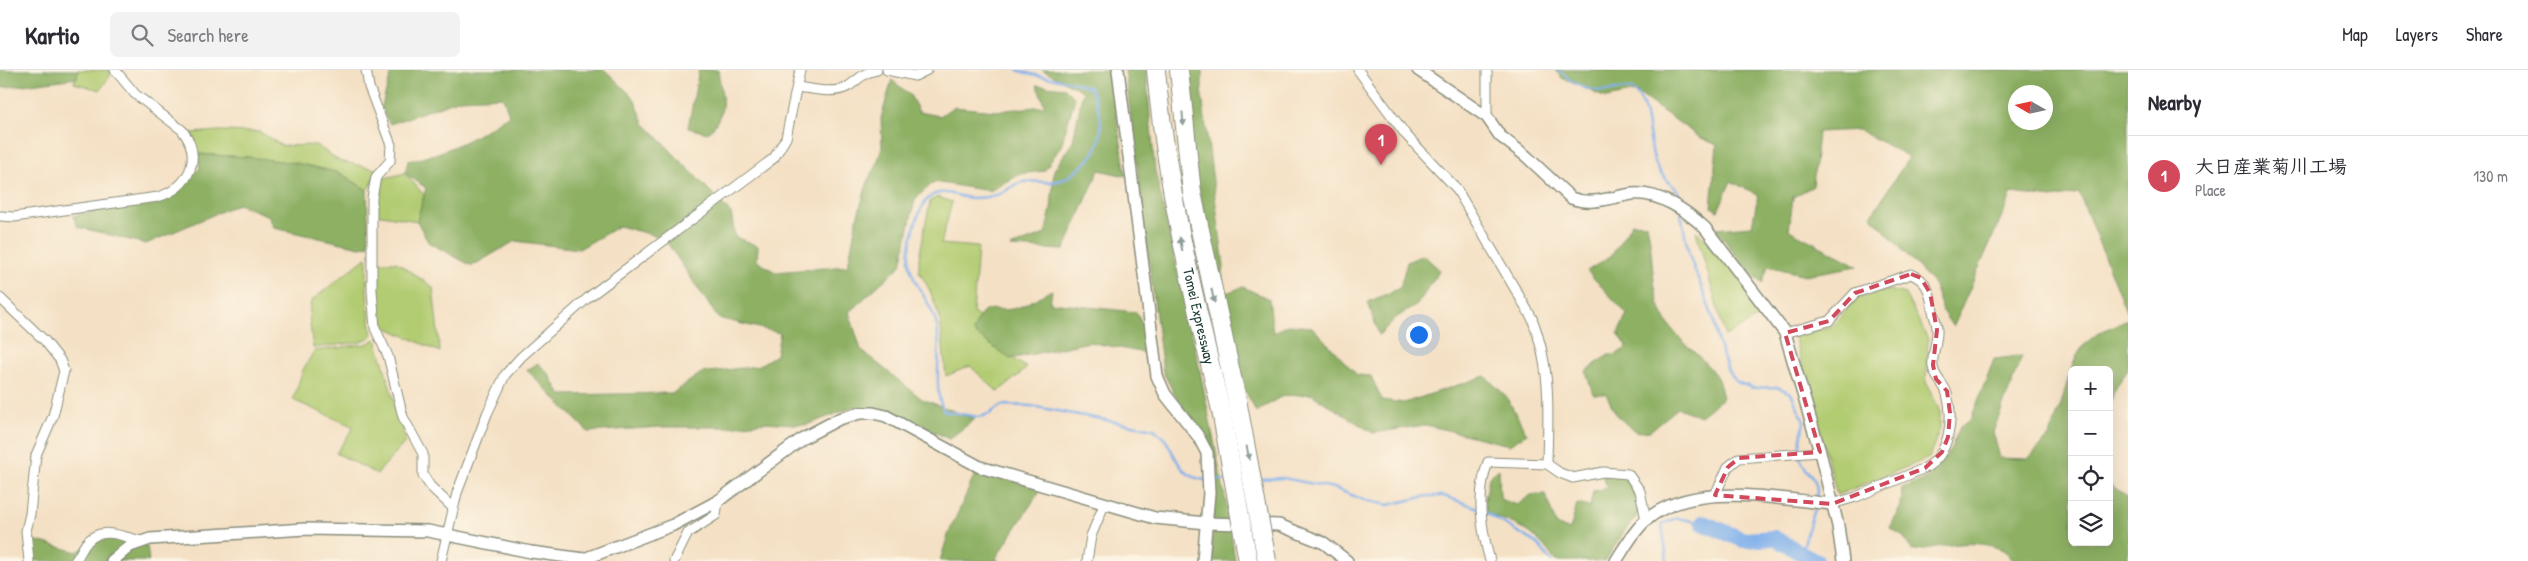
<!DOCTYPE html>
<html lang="en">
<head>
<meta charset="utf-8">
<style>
  body { margin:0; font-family:"Patrick Hand","Klee One",sans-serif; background:#f2f2f3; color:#2b2b33 }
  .controls { position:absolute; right:15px; bottom:15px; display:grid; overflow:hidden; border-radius:8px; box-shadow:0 5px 20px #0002 }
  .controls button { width:45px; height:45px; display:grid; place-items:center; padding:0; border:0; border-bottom:1px solid #e1e1e2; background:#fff; color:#2b2b33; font:25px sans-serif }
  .compass { position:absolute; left:2008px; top:15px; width:45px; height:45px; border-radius:50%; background:#fff; box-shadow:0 5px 20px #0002; rotate:279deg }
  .you { position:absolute; left:1418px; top:264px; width:18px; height:18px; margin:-12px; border:4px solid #fff; border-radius:50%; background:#1a73e8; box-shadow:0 0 0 8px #1a73e833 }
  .badge { display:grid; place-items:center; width:32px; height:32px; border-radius:50%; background:#d1495b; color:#fff; font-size:16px; font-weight:700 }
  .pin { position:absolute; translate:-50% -41px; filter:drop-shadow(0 1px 2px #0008) }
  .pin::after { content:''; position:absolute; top:26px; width:18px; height:15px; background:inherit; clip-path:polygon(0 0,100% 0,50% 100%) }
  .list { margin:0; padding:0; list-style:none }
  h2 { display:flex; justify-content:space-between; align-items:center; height:65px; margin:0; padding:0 20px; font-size:21px }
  h2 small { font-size:16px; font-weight:400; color:#7c7c81 }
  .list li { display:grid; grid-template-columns:32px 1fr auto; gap:15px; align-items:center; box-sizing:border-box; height:80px; padding:0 20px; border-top:1px solid #e1e1e2 }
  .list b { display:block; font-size:19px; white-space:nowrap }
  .list p { margin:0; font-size:16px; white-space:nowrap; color:#7c7c81 }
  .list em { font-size:16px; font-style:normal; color:#7c7c81 }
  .icon { flex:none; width:28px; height:28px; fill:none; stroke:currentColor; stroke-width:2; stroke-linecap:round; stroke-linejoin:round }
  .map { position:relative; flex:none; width:2128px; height:491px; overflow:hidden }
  header { display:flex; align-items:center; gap:30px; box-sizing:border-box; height:70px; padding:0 25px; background:#fff; border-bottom:1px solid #e1e1e2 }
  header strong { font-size:24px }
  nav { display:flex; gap:28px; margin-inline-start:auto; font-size:18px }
  .search { width:350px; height:45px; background:#f2f2f3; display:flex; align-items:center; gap:12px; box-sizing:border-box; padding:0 18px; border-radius:8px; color:#7c7c81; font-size:19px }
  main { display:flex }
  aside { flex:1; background:#fff }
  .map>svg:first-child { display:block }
  .green { fill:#b2cc72; stroke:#688453 }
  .forest { fill:#8db064; stroke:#56764c; fill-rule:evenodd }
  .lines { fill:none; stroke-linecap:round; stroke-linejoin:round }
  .stream { stroke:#80b0eb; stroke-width:2.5 }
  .river { stroke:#80b0eb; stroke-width:16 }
  .minor-casing { stroke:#8a8e7c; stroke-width:11 }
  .tertiary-casing { stroke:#8a8e7c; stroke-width:14 }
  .motorway-casing { stroke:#8a8e7c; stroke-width:20 }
  .minor { stroke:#fff; stroke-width:9 }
  .tertiary { stroke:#fff; stroke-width:11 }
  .motorway { stroke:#fff; stroke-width:18 }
  .motorway-bridge-casing { stroke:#8a8e7c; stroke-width:20; stroke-linecap:butt }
  .motorway-bridge { stroke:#fff; stroke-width:18 }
  .oneway { fill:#8f9e9a }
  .marked { fill:none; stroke:#d1495b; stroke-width:4; stroke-dasharray:10 6; stroke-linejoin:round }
  .labels { text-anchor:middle; stroke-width:5; stroke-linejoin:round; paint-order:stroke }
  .street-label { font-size:15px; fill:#1f3d34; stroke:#fcf5e5 }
</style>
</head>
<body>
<header>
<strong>Kartio</strong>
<div class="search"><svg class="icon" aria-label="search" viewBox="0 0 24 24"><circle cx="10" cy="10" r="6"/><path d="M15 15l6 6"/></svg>Search here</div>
<nav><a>Map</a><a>Layers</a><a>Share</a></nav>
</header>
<main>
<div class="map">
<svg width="2128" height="491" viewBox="0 0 2128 491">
  <rect width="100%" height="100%" fill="#fcf5e5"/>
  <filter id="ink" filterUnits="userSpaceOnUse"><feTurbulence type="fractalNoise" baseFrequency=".02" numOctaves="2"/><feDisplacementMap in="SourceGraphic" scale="10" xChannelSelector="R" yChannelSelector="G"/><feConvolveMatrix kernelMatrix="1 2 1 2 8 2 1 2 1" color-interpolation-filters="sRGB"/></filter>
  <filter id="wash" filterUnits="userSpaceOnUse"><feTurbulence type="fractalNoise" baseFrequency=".0096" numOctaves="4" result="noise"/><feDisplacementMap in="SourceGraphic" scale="20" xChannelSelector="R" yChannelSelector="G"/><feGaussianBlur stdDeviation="1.12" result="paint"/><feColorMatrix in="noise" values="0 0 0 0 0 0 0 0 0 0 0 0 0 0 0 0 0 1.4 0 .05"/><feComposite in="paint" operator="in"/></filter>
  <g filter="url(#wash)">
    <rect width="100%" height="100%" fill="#f4e0c4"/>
    <g class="green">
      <path d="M77,0H110V6L100,20L74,13Z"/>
      <path d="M219,61L260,62L282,76L316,75L339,91L376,99L371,116L367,120L340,103L296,93L246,87L197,84L192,63Z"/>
      <path d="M405,103L424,125L417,151L376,144L381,109Z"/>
      <path d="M938,127L952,132L941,174L978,177L973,243L979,247L975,263L1027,298L998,322L970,296L946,306L940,248L930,221L919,201V188L930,131Z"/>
      <path d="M1696,161L1717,180L1766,243L1725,266Z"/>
      <path d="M367,187V223L372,266L361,272L313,278L309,246L311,231Z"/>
      <path d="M376,192H396L433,217L440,282L381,255Z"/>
      <path d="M1890,220L1905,224L1928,269L1926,312L1940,342V358L1929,388L1837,425L1794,266L1833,256L1857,227Z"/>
      <path d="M376,269L406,371L377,404L336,383L354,357L293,330L303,300L314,281L366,274Z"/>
    </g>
    <g class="forest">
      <path d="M0,0H78L77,8L0,18Z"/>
      <path d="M392,0H605L634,28L644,53L731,143L735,167L758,176L757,191L775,202L848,196L857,148L869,108L876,97L882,77L881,48L892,10L910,25L919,42L940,46L953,37L996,41L1045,36L1037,15L1065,18L1075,28L1061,76L1044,101L1019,104L990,121L934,112L915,129L901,195L849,242L861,280L922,329L975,349L949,369L892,341L854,337L806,355L765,352L730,357H660L588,362L527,300L538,293L549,304L561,325L673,323L701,303L758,296L776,285L780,263L718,248L664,168L619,156L579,179L515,171L472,196L428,172L417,151L426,118L405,103L408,91C443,85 481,65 509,45L503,27L460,29L390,54L381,39Z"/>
      <path d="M699,0H718C722,29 729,40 708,63L688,58Z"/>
      <path d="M1042,0H1110L1126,106L1099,100L1064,180L1010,177L1045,164L1051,140L1054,100L1073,71L1083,21Z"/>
      <path d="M1125,0H1146L1155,101L1199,296L1228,442L1235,491H1212L1214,381L1177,329L1163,302Z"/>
      <path d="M1185,0H1202V26L1224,197L1220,222L1193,92Z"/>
      <path d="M1555,0H2128V246L2079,123L2052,128L2012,123L1953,257L1944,244L1933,213L1871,146L1909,87L1859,60L1818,62L1813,116L1793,127L1789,160L1858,196L1805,205L1768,196L1762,214L1744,196L1716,159L1752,156L1758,125L1731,111L1718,141L1711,137L1717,75L1699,67L1636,22L1606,28L1562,8ZM2016,22H2046V52H2016Z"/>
      <path d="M197,84L249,87L296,93L340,103L367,120L369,175L360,177L274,158L269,146L238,134L146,174L78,157L73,146L115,137L167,130L200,98Z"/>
      <path d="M1632,153L1647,154C1654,183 1650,217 1663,245C1675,270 1701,284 1716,306C1720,312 1721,322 1723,328L1700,346L1678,338L1650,361L1636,362L1617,346L1606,324H1593L1586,301L1608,285H1615L1628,277L1618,264L1627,244L1587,201L1612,185Z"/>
      <path d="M1423,185L1440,200L1417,235L1397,247L1379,265L1368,232L1400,218L1407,192Z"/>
      <path d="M1243,217L1269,229L1273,263L1288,255L1312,257L1357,305L1371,306L1382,330L1404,333L1485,306L1506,326L1527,364L1509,375L1426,355L1373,363L1311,324L1282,326L1256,342L1245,320L1223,224Z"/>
      <path d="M1052,220L1050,233L1136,242L1144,256L1145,283L1089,272L1010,289L973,262C985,227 991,245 1016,238C1028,235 1041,225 1052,220Z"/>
      <path d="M2128,250V300L2115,318L2109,340V300H2072V472H2109V413L2128,428V491H2014C2011,488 2007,482 2003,480C1976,467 1939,477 1912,481L1903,466L1890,458L1901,436L1902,418L1928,408L1949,382L1960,357L1971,349L1994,289L2022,286L1993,362L2000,388L2028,389C2034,382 2044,374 2049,366C2054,357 2057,344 2061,334C2076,283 2075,270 2128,250Z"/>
      <path d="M1499,399L1500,429L1517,435L1531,425L1545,424L1556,454L1570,460L1577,434L1590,437L1593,421L1608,418L1602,406L1610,401L1633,412L1640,430L1638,445L1626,459L1605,491H1555C1536,461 1519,455 1487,444L1485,430L1489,407Z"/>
      <path d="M977,400L1041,419L996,488L999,491H940L948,465Z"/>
      <path d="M99,467L126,469L147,476L149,491H34V470L77,482Z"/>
    </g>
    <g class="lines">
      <g class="stream">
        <path d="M1018,0C1042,10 1067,7 1090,18C1105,47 1107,76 1080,98C1075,102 1070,107 1064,109C1051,115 1037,110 1023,112C1013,114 1005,123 996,125C989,127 980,128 973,128C959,128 943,117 930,127C917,137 909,175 909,190C910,211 929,229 935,249C944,276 931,320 944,341L979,347L989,344L1002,335L1031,336L1154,359C1159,364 1165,368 1168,374C1178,392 1182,407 1205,410"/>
        <path d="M1559,0C1576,18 1592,23 1617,20C1622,20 1628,18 1632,20C1651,32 1647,75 1656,95C1661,106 1670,112 1678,121L1679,133"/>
        <path d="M1681,144L1689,185L1714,250L1718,272L1728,301L1737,312L1753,318L1777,317L1791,323L1804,351L1799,381"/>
        <path d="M1800,386C1804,405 1821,405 1816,429"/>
        <path d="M1258,409L1283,408L1334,418L1364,430L1388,435L1427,426H1444L1478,438"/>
        <path d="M1211,410H1228"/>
        <path d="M1483,441L1538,474L1551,491"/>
        <path d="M1802,481L1815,435"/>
        <path d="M1667,491L1662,454L1677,448L1703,453"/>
      </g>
      <path class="river" d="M1703,453L1744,470L1774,468L1816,491"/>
    </g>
  </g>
  <g filter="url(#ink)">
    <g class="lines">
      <g class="minor-casing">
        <g id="minor">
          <path d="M366,0L369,17L391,75L390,91L376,107L372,128V220L375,258L388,286L403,347L423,384V405L430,416L453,438"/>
          <path d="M887,0L915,6L927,0"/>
          <path d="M1358,0L1406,65L1456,118L1532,248C1552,301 1548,339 1547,394"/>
          <path d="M1487,0V47"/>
          <path d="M797,17C813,19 834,25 849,16C859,9 864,2 877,0"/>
          <path d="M0,146L14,147L158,127C190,117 203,87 182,60L135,24L115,0"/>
          <path d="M0,228L45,271L60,290L64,301L53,346L36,385L30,444L26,461L29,491"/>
          <path d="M1785,263L1829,251L1855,223L1911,204C1929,211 1930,224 1933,241C1934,247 1937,253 1937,259C1938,272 1931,285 1933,297C1935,309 1945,314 1947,324C1954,349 1950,385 1925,398L1856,427L1832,434"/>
          <path d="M1715,425L1728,397L1739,388L1820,382"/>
          <path d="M75,491C80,485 83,476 88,471C103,456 124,467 141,471"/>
          <path d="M441,491L457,423L487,344L505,305L521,287L590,226L774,88L786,68L800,0"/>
          <path d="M674,491L688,463L716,445L718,431"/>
          <path d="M1087,491L1091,466L1104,435"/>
          <path d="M1490,491C1481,458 1476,425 1488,392L1547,394L1560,403L1573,408L1603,402L1628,404L1640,421L1646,450"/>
        </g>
      </g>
      <g class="tertiary-casing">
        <g id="tertiary">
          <path d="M1118,0L1157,306L1165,324L1198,366L1207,383L1209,423L1203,491"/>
          <path d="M1418,0L1487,47L1500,66L1526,86L1571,128C1591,136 1612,127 1632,124C1658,121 1687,141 1705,158L1785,263L1820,382L1838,456L1843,491"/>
          <path d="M112,491L130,476L150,469L305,459L428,461L531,482L584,489L673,455L718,431L803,368L839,349L860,343H873L886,346L980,397L1155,448L1206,453L1279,455L1324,473L1347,491"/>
          <path d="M1616,491C1625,477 1633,462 1645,451C1691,410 1776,429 1832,434"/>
        </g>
      </g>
      <g class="motorway-casing">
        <g id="motorway">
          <path id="s1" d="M1156,0C1166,116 1194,228 1221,340"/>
          <path d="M1179,0L1192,123L1238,335"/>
        </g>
      </g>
      <use href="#minor" class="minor"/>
      <use href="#tertiary" class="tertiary"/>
      <use href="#motorway" class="motorway"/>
      <g class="motorway-bridge-casing">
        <g id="motorway-bridge">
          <path d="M1238,335L1267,491"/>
          <path d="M1221,340L1248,491"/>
        </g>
      </g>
      <use href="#motorway-bridge" class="motorway-bridge"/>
    </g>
    <defs><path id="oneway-solid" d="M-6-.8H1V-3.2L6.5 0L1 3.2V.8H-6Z" transform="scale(1.25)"/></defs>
    <g class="oneway">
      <use href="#oneway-solid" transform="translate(1183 49) rotate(85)"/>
      <use href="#oneway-solid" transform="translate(1181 174) rotate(-101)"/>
      <use href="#oneway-solid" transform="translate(1213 226) rotate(77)"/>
      <use href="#oneway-solid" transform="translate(1248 383) rotate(79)"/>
    </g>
  </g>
  <path class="marked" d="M1911,204L1921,208L1930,223L1937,260L1933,295L1936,309L1947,321L1950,343L1948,367L1942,382L1925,398L1832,434L1715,425L1728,397L1739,388L1820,382L1785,263L1829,251L1855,223Z"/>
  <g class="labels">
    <g class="street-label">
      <text dy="5" stroke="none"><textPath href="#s1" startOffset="250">Tomei Expressway</textPath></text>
    </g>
  </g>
</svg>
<div class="controls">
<button>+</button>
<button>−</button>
<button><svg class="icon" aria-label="locate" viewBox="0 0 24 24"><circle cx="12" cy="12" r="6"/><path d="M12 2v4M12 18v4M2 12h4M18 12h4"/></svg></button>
<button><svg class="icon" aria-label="layers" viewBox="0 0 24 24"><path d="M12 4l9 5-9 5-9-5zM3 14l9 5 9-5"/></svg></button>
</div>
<svg class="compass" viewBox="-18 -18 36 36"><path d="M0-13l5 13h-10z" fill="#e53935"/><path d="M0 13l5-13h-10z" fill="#7c7c81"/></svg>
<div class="you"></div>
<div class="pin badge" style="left:1381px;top:95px">1</div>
</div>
<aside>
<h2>Nearby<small></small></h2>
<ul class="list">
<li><span class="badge">1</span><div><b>大日産業菊川工場</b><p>Place</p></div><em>130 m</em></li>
</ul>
</aside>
</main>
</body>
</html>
